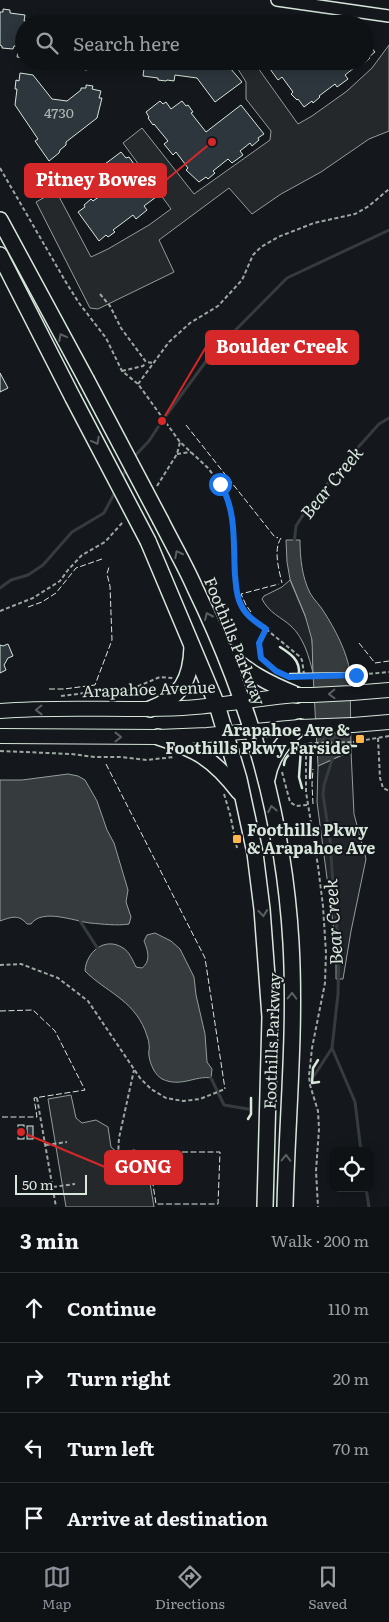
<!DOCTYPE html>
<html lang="en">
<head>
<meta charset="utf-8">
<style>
  body { margin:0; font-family:Literata,serif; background:#181b1e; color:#f1f3f6 }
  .controls { position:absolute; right:15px; bottom:15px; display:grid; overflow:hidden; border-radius:10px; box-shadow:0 2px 12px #0003 }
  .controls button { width:45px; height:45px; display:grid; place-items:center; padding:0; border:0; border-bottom:1px solid #2f3234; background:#0f1215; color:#f1f3f6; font:25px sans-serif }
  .scale { position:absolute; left:15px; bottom:12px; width:72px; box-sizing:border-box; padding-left:5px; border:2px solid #d8e6dc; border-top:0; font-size:14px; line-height:18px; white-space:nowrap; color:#d8e6dc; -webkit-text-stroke:4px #14181c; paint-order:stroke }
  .stop { position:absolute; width:15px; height:15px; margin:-11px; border:4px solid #1a73e8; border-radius:50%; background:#fff }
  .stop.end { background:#1a73e8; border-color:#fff; box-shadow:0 1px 5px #0008 }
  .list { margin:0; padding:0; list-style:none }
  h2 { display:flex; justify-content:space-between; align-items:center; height:65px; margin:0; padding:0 20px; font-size:21px }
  h2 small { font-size:16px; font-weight:400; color:#9b9ea0 }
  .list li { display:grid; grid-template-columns:32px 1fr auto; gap:15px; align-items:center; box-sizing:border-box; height:70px; padding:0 20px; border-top:1px solid #2f3234 }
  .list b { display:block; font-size:19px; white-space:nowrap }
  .list em { font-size:16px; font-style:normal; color:#9b9ea0 }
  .icon { flex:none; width:28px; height:28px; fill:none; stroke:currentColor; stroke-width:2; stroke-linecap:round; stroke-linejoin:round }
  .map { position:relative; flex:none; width:389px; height:1207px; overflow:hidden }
  .search { position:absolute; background:#0f1215; box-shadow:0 2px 12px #0003; left:15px; right:15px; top:15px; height:55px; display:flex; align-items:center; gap:12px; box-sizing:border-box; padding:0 18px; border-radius:28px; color:#9b9ea0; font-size:19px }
  .sheet { height:345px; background:#0f1215 }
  nav { display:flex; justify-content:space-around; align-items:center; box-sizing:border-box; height:70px; border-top:1px solid #2f3234; background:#0f1215; font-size:14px; color:#9b9ea0 }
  nav a { display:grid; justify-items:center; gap:2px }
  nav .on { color:#8c9099 }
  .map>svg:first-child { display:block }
  .green { fill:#202428; stroke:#939e99 }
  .parking { fill:#24282b; stroke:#939e99 }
  .water { fill:#363b3e; stroke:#939e99 }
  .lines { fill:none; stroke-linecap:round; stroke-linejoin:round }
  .stream { stroke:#363b3e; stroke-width:3 }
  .building { fill:#2c363c; stroke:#d8e6dc }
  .tertiary-casing { stroke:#d8e6dc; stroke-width:14 }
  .primary-casing { stroke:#d8e6dc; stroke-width:16 }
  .trunk-casing { stroke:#d8e6dc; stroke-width:18 }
  .path { stroke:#9da8a2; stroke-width:2; stroke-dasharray:4 2.5; stroke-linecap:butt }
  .tertiary { stroke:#14181c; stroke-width:11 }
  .primary { stroke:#14181c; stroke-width:14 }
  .trunk { stroke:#14181c; stroke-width:15 }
  .primary-bridge-casing { stroke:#d8e6dc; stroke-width:16; stroke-linecap:butt }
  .trunk-bridge-casing { stroke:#d8e6dc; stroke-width:18; stroke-linecap:butt }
  .path-bridge { stroke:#9da8a2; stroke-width:2; stroke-dasharray:4 2.5; stroke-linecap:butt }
  .primary-bridge { stroke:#14181c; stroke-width:14 }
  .trunk-bridge { stroke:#14181c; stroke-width:15 }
  .fence { stroke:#d8e6dc; stroke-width:1; stroke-dasharray:6 2.5; stroke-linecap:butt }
  .wall { stroke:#d8e6dc; stroke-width:2.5 }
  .oneway { stroke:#59605f }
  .route { stroke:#1a73e8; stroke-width:6 }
  .poi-dot { fill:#ffb74d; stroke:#14181c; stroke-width:2 }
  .labels { text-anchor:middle; stroke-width:4; stroke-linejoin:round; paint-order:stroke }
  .number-label { font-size:14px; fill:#adbab4 }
  .street-label { font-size:16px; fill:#d8e6dc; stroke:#14181c }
  .poi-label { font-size:16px; font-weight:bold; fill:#d8e6dc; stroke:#14181c; text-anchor:end }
  .water-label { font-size:18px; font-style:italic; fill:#d8e6dc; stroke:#14181c }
  .leader { fill:none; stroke:#d62828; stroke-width:2 }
  .callout-dot { fill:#d62828; stroke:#14181c; stroke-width:2 }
  .callout { fill:#d62828; stroke:#d62828; stroke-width:2 }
  .callout-label { font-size:18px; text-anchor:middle; font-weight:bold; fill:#fff }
</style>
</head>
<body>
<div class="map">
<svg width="389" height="1207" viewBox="0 0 389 1207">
  <rect width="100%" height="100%" fill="#14181c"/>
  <g class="green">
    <path d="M290,580L311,630L313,651V673C309,657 304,638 291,626C281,617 269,613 262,599L264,596L282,587Z"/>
    <path d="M351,751L354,814L366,859L351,931L343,979H336V946L317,802L318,766Z"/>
  </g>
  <g class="parking">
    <path d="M389,45V131L369,139L321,172L281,194L252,214L229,188L159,240L174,272L98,309L90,308L36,202L56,191L91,257L108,249L149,225L171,209L123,143L142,128L194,194L270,140L271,131L246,99V82L233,61H253L298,124L312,116L347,91L372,68Z"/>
    <path d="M71,1095L76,1118L82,1123L96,1120L108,1127L111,1147L118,1153L134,1150L145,1153L154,1207H66L48,1099Z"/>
  </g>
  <g class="water">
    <path d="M286,540H300C300,558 302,577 310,593C314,600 320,605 324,612C335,629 347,652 350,672L351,751L318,766L313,673L312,640L305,615L290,579L287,562Z"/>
    <path d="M68,774L78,776L85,780L97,801L107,830L114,843L128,890L126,902L131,917L129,924C117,926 102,924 90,923C74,921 42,908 31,924H27C19,914 11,917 0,921V780H22Z"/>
    <path d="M155,933L171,941L180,949L194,977L196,995L205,1034L207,1062L212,1069L211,1078C196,1075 181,1088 162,1079C155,1075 150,1064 149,1056C148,1052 150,1048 149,1044C149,1040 146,1034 145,1030C132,999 106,992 85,971C86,952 105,936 123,948C129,951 133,961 136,967L142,968C151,961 148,951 144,941L147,935Z"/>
  </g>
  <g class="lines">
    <g class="stream">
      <path d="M133,458L149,441L162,421L210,356L287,278L389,230"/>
      <path d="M121,480L127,467"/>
      <path d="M294,544L296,526L305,512L344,463L379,424L389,418"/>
      <path d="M0,588L11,580L28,575L43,565L72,532L104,513L116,490"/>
      <path d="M333,757L324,785L323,795L330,840L334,899L339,949L338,994L332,1048L355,1102L361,1151"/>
      <path d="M80,921L98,949"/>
      <path d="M314,1076L332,1048"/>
      <path d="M211,1078L224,1105L248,1109"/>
      <path d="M366,1188L369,1207"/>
    </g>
  </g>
  <g class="building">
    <path d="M3,9L10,10V13L25,15L24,21L35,22L36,20H42L48,23L24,24V58L17,57L19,46H14L13,49L2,48V46L0,45V12H3Z"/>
    <path d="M365,40L375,52L369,57L370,58L364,63L363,61L345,75L348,79L337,87L335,84L319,96L320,97L313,103L312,101L304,107L298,99L297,100L291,94L293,92L282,77L278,80L270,69L273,66L269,61H365Z"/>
    <path d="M71,61H103L102,68L87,66V70L80,69V67L71,65Z"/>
    <path d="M145,61H228L232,67L230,68L242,82L215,102L197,78L175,75L174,81L167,80L166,81L158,80V78L143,76Z"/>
    <path d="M20,73L33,75L52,99L67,101L81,90V88H86V85L93,86L92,89L101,91L99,98H102L97,118L66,142V145L60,150L59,153L49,161L35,141L38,139L15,105L17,89H15L16,80L19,81Z"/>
    <path d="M160,101L163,104L166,102L171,109L182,101L186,106L188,105L193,112L191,113L206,132L241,105L264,134L258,138L259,140L252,146L250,143L240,151L243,155L232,163L228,159L213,171L215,173L208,179L206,177L199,182L186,170L188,168L176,152L173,155L164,144L168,141L154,124L153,125L148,118L149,117L146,112Z"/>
    <path d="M121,152L126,158L129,157L134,164L132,166L141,178L143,177L148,184L147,185L156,197L144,206L147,210L136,219L133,215L113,230L115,232L108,237L106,235L99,241L78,212L85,207L84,205L91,199L93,201L107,191L93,173Z"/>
    <path d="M0,373L8,388L0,392Z"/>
    <path d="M8,644L13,656L8,658L4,665L6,670L0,673V645L3,646Z"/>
    <rect x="18" y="1125" width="6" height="14"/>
    <rect x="27" y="1126" width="6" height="13"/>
  </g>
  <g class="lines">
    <g class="tertiary-casing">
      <path id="tertiary" d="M277,0L389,16"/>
    </g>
    <g class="primary-casing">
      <g id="primary">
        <path d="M312,695L352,693L389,690"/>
        <path d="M0,711C61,706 122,711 183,708C221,706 259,698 297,695"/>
        <path d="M353,725L389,722"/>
        <path d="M0,736L158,737L207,735L300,727"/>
      </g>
    </g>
    <g class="trunk-casing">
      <g id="trunk">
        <path d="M0,220L86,379"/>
        <path d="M0,255L73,398"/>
        <path d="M161,521C172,543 185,565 195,588C249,699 284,819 291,943C296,1031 287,1119 285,1207"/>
        <path d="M148,541L217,705L239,779L255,853L262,909L270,1017L265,1207"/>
        <path d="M225,650C245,672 270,684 297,695"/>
        <path d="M150,709C181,697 191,680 192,647"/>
        <path d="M158,737C197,750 213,758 239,792"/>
        <path d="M267,779C271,756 283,742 300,727"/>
      </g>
    </g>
    <g class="path">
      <path d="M0,168L67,284L79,303L106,338L122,371L138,384L180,442L208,468L225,491L232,514L236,586L238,599L245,612L251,618L266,629C260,639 256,646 261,658"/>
      <path d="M100,294L110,306L121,328L146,362L153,363"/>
      <path d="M122,371L143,366L146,363"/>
      <path d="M138,384L169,342L190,323L218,306L242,280L253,255L261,247L278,237L314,223L355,214L369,206L389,189"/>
      <path d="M177,454L191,452"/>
      <path d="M157,486L177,454L180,442"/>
      <path d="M0,611L33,598L60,581L68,570L82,555L105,542L123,522"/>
      <path d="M266,629L299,656L302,660L304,674"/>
      <path d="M261,658L276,671"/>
      <path d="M356,675L389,672"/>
      <path d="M285,676L296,677"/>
      <path d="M61,696L101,691L118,692L129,690L160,677L173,678"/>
      <path d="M378,738L380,778L383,788L389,791"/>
      <path d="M353,742L389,736"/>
      <path d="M306,749V792L318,866L323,906L326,953L325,983L312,1048L309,1076L310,1085L318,1111L319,1129L316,1171L318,1207"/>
      <path d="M0,751L71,754L95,757H120L147,760L174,757"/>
      <path d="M282,772L290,802L296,806L307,805"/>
      <path d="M224,794L230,814L237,848"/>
      <path d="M0,965L21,964L58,978L88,1001L140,1078L151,1089L166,1098L183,1101L200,1099L225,1089"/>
      <path d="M37,1098L56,1207"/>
      <path d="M46,1145L67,1142"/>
      <path d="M118,1156L119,1138L134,1070"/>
      <path d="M53,1187L75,1184"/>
    </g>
    <use href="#tertiary" class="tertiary"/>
    <use href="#primary" class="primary"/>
    <use href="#trunk" class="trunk"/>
    <g class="primary-bridge-casing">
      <g id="primary-bridge">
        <path d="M297,695H312"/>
        <path d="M300,727L353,725"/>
      </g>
    </g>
    <g class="trunk-bridge-casing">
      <g id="trunk-bridge">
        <path d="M86,379L161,521"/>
        <path d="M73,398L148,541"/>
      </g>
    </g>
    <g class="path-bridge">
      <path d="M296,677L356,675"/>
      <path d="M302,745L313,743L353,742"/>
    </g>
    <use href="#primary-bridge" class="primary-bridge"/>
    <use href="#trunk-bridge" class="trunk-bridge"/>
    <g class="fence">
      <path d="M186,425L274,536L277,538L278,537"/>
      <path d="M281,538C273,550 279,570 282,583"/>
      <path d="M28,607L42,602L56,593L76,568L102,559"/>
      <path d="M251,612L246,605L241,594L279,584"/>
      <path d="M359,643L375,663L389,661"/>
      <path d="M49,689H64L95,685L112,640L110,586L107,574L109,567"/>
      <path d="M106,764L205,958L225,1089"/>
      <path d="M313,804L312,784L313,769"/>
      <path d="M0,1011L33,1010L55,1031L85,1090L34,1098L37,1117H0"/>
      <path d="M148,1152H220L218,1204H156Z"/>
    </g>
    <g class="wall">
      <path d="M280,647C291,654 300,660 299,674"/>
      <path d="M290,674L358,673"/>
      <path d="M301,749L299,777L302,788"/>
      <path d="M284,765C285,741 339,746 356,746"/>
      <path d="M310,778L311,747"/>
      <path d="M318,1060L313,1068L312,1083L319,1082"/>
      <path d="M248,1119L251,1114V1098"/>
    </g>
  </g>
  <defs><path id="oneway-chevron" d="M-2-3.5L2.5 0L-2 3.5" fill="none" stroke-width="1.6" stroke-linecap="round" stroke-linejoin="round" transform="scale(1.25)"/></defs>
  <g class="oneway">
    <use href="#oneway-chevron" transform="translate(62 337) rotate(-118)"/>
    <use href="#oneway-chevron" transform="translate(96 441) rotate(62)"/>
    <use href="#oneway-chevron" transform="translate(178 554) rotate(-117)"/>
    <use href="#oneway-chevron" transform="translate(208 616) rotate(-114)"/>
    <use href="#oneway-chevron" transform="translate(332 694) rotate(178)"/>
    <use href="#oneway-chevron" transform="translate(39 710) rotate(179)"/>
    <use href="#oneway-chevron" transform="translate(118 737)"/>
    <use href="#oneway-chevron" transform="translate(272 809) rotate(-101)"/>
    <use href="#oneway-chevron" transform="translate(263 913) rotate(85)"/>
    <use href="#oneway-chevron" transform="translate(292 996) rotate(-89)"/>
    <use href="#oneway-chevron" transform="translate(286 1158) rotate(-89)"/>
  </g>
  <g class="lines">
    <path class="route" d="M220,484C237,510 233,545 235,575C236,585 236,596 241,605C246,616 256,622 266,629L259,643L261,658L276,671L289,677L356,675"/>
  </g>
  <g class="poi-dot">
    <rect x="355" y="734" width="10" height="10" rx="2.5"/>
    <rect x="232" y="834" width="10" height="10" rx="2.5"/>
  </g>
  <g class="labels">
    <g class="number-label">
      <text x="59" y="118">4730</text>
    </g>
    <g class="street-label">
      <text transform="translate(235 641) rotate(68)" y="6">Foothills Parkway</text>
      <text transform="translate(149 689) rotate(-2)" y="6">Arapahoe Avenue</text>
      <text transform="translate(272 1041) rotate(-88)" y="6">Foothills Parkway</text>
    </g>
    <g class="poi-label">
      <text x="350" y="736">Arapahoe Ave &amp;<tspan x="350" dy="18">Foothills Pkwy Farside</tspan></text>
      <text x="247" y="836" text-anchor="start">Foothills Pkwy<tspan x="247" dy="18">&amp; Arapahoe Ave</tspan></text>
    </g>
    <g class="water-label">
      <text transform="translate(332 483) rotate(-51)" y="6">Bear Creek</text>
      <text transform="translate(334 922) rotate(-94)" y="6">Bear Creek</text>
    </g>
  </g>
  <path class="leader" d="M212 142L166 180M162 421L206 347M21 1132L105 1167"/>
  <g class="callout-dot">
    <circle cx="212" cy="142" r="5"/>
    <circle cx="162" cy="421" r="5"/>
    <circle cx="21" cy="1132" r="5"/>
  </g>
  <g class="callout">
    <rect x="25" y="164" width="141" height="33" rx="5"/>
    <rect x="206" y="331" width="152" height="33" rx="5"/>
    <rect x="105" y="1151" width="77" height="33" rx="5"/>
  </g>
  <g class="callout-label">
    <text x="96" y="186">Pitney Bowes</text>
    <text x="282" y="353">Boulder Creek</text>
    <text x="143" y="1173">GONG</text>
  </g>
</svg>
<div class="controls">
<button><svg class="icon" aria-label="locate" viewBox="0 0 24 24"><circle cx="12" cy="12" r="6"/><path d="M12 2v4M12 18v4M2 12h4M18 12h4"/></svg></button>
</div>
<div class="scale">50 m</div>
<div class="stop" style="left:220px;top:484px"></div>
<div class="stop end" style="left:356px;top:675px"></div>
<div class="search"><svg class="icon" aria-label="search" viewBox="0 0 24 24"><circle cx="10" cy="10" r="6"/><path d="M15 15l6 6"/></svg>Search here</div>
</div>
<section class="sheet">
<h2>3 min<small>Walk · 200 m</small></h2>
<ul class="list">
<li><svg class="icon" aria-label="ahead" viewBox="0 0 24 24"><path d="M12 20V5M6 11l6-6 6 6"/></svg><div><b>Continue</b></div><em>110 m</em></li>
<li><svg class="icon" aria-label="right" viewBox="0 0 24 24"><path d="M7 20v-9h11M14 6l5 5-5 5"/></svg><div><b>Turn right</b></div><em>20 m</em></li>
<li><svg class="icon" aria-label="left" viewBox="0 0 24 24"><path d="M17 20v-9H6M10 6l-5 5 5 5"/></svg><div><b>Turn left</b></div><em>70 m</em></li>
<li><svg class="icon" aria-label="arrive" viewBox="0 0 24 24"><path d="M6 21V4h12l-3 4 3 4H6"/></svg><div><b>Arrive at destination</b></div></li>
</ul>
</section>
<nav>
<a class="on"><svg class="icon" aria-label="map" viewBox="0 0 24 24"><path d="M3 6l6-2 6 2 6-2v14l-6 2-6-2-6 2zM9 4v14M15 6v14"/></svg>Map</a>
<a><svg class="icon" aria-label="directions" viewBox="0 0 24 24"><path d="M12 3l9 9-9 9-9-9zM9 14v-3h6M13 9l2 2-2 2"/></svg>Directions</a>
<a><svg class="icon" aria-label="saved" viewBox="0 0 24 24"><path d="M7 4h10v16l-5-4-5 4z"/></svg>Saved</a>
</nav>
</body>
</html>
